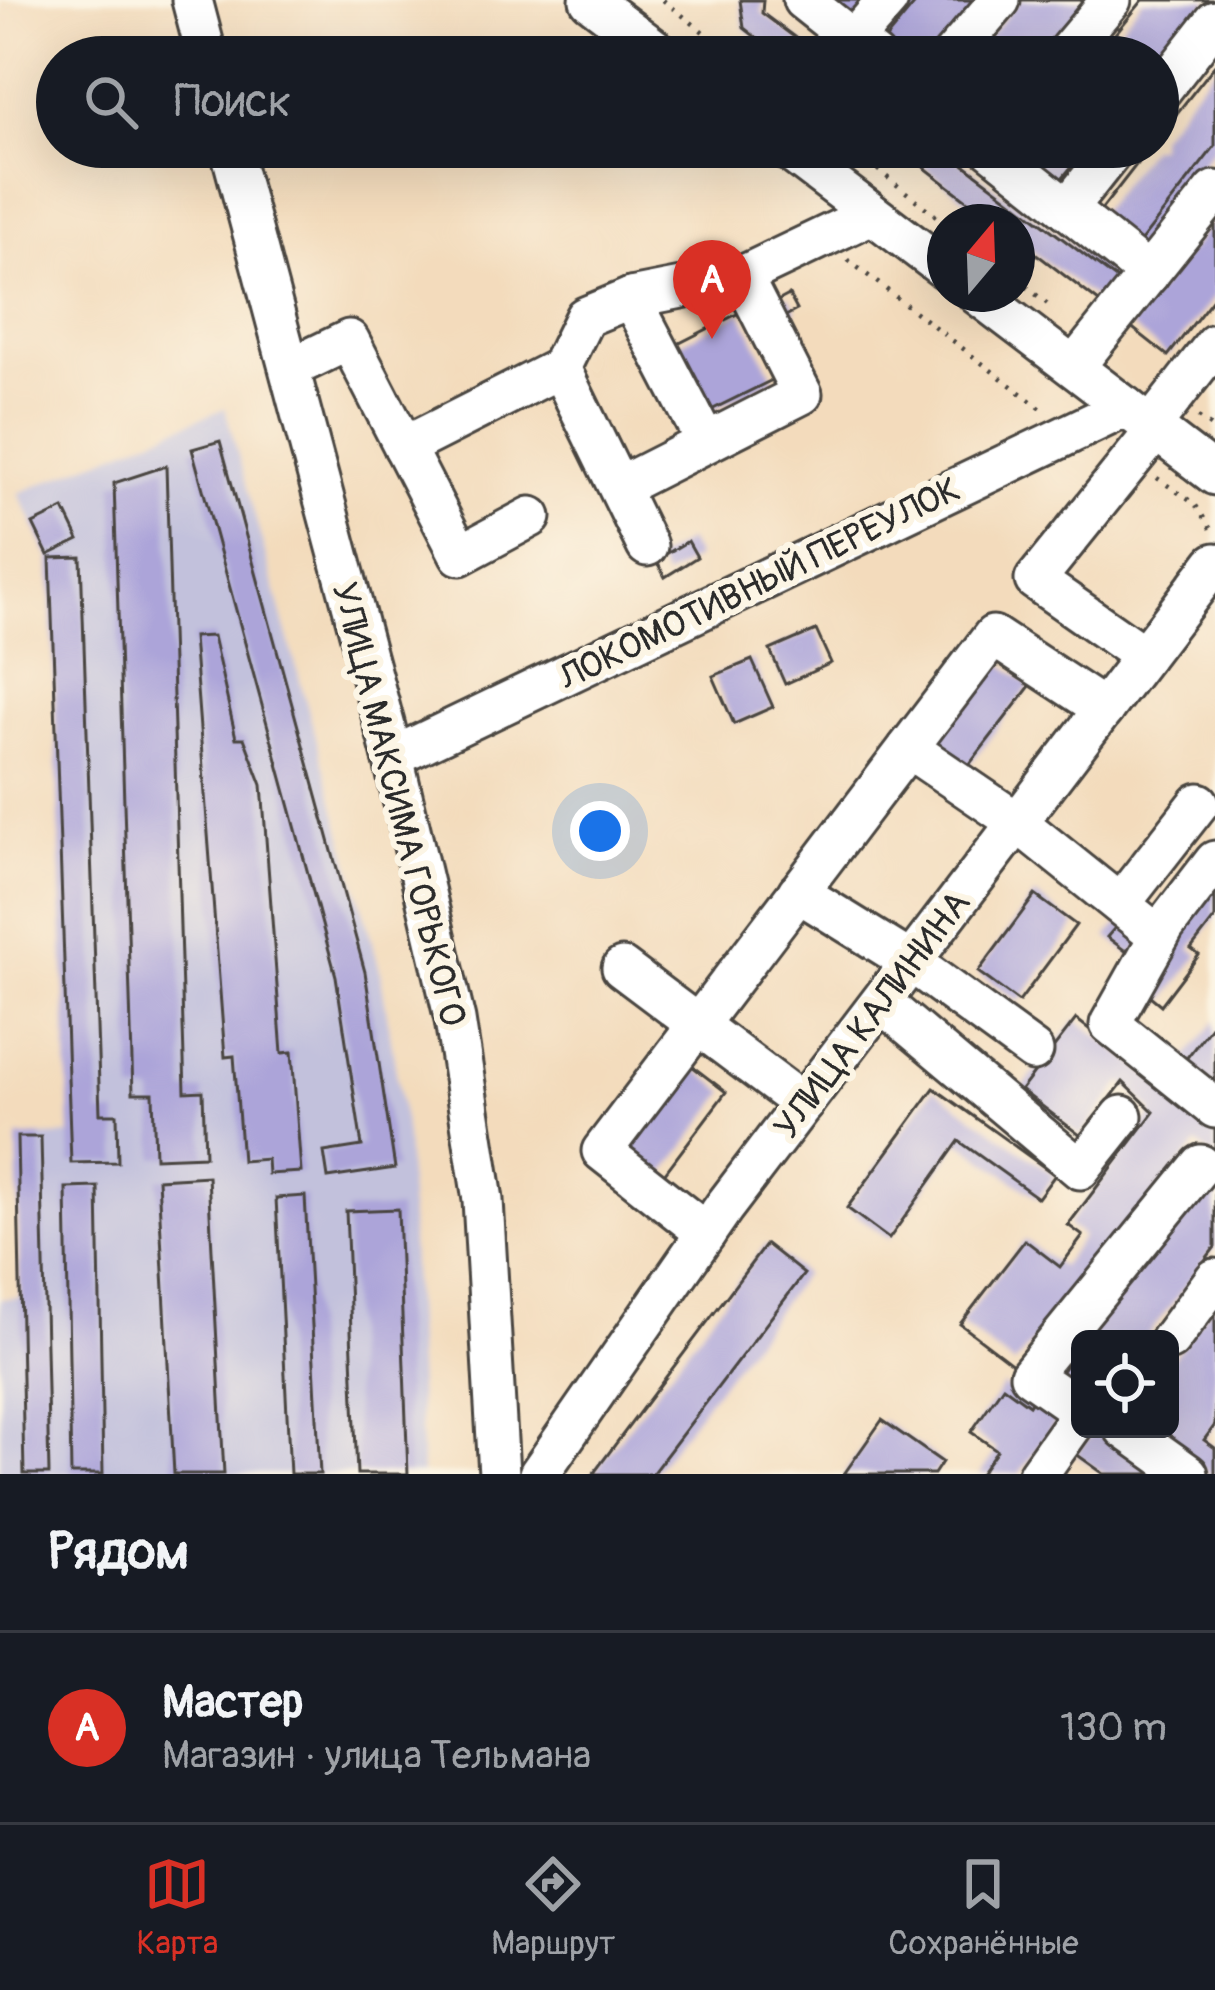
<!DOCTYPE html>
<html lang="ru">
<head>
<meta charset="utf-8">
<style>
  body { margin:0; font-family:Pangolin,sans-serif; background:#20242c; color:#f1f3f6 }
  .controls { position:absolute; right:36px; bottom:36px; display:grid; overflow:hidden; border-radius:18px; box-shadow:0 12px 48px #0002 }
  .controls button { width:108px; height:108px; display:grid; place-items:center; padding:0; border:0; border-bottom:3px solid #363941; background:#171b24; color:#f1f3f6; font:60px sans-serif }
  .compass { position:absolute; left:927px; top:204px; width:108px; height:108px; border-radius:50%; background:#171b24; box-shadow:0 12px 48px #0002; rotate:19deg }
  .you { position:absolute; left:600px; top:831px; width:42px; height:42px; margin:-30px; border:9px solid #fff; border-radius:50%; background:#1a73e8; box-shadow:0 0 0 18px #1a73e833 }
  .badge { display:grid; place-items:center; width:78px; height:78px; border-radius:50%; background:#d93025; color:#fff; font-size:39px; font-weight:700 }
  .pin { position:absolute; translate:-50% -99px; filter:drop-shadow(0 3px 6px #0008) }
  .pin::after { content:''; position:absolute; top:63px; width:42px; height:36px; background:inherit; clip-path:polygon(0 0,100% 0,50% 100%) }
  .list { margin:0; padding:0; list-style:none }
  h2 { display:flex; justify-content:space-between; align-items:center; height:156px; margin:0; padding:0 48px; font-size:51px }
  h2 small { font-size:39px; font-weight:400; color:#9ea1a6 }
  .list li { display:grid; grid-template-columns:78px 1fr auto; gap:36px; align-items:center; box-sizing:border-box; height:192px; padding:0 48px; border-top:3px solid #363941 }
  .list b { display:block; font-size:45px; white-space:nowrap }
  .list p { margin:0; font-size:39px; white-space:nowrap; color:#9ea1a6 }
  .list em { font-size:39px; font-style:normal; color:#9ea1a6 }
  .icon { flex:none; width:66px; height:66px; fill:none; stroke:currentColor; stroke-width:2; stroke-linecap:round; stroke-linejoin:round }
  .map { position:relative; flex:none; width:1215px; height:1474px; overflow:hidden }
  .search { position:absolute; background:#171b24; box-shadow:0 12px 48px #0002; left:36px; right:36px; top:36px; height:132px; display:flex; align-items:center; gap:30px; box-sizing:border-box; padding:0 42px; border-radius:66px; color:#9ea1a6; font-size:45px }
  .sheet { height:348px; background:#171b24 }
  nav { display:flex; justify-content:space-around; align-items:center; box-sizing:border-box; height:168px; border-top:3px solid #363941; background:#171b24; font-size:33px; color:#9ea1a6 }
  nav a { display:grid; justify-items:center; gap:6px }
  nav .on { color:#d93025 }
  .map>svg:first-child { display:block }
  .industrial { fill:#c2c1dc }
  .building { fill:#aca4d9 }
  .lines { fill:none; stroke-linecap:round; stroke-linejoin:round }
  .minor-casing { stroke:#494541; stroke-width:45 }
  .path { stroke:#494541; stroke-width:4.5; stroke-dasharray:3 9; stroke-linecap:butt }
  .minor { stroke:#fff; stroke-width:39 }
  .labels { text-anchor:middle; stroke-width:12; stroke-linejoin:round; paint-order:stroke }
  .street-label { font-size:36px; fill:#2b2b2b; stroke:#fcf5e5 }
</style>
</head>
<body>
<div class="map">
<svg width="1215" height="1474" viewBox="0 0 1215 1474">
  <rect width="100%" height="100%" fill="#fcf5e5"/>
  <filter id="ink" filterUnits="userSpaceOnUse"><feTurbulence type="fractalNoise" baseFrequency=".00833" numOctaves="2"/><feDisplacementMap in="SourceGraphic" scale="24" xChannelSelector="R" yChannelSelector="G"/><feConvolveMatrix kernelMatrix="1 2 1 2 8 2 1 2 1" color-interpolation-filters="sRGB"/></filter>
  <filter id="wash" filterUnits="userSpaceOnUse"><feTurbulence type="fractalNoise" baseFrequency=".004" numOctaves="4" result="noise"/><feDisplacementMap in="SourceGraphic" scale="48" xChannelSelector="R" yChannelSelector="G"/><feGaussianBlur stdDeviation="2.7" result="paint"/><feColorMatrix in="noise" values="0 0 0 0 0 0 0 0 0 0 0 0 0 0 0 0 0 1.4 0 .05"/><feComposite in="paint" operator="in"/></filter>
  <g filter="url(#wash)">
    <rect width="100%" height="100%" fill="#f3dbbc"/>
    <path class="industrial" d="M225,408L380,970L406,1134L422,1474H0V1299L20,1298L17,1137L70,1135L50,558L19,493Z"/>
    <g id="blocks">
      <g class="building">
        <path d="M740,0H763L762,13L821,57H781L744,28Z"/>
        <path d="M825,0H882L859,28Z"/>
        <path d="M918,0H987L939,57H891L879,47Z"/>
        <path d="M1020,0H1088L1040,57H972Z"/>
        <path d="M1143,0H1209L1158,62V57H1096Z"/>
        <path d="M1215,65V146L1134,250L1094,219L1150,147H1158V137Z"/>
        <path d="M898,147H941L1128,288L1112,312L1017,239V222H995Z"/>
        <path d="M1022,147H1088L1053,189L1013,157Z"/>
        <path d="M1215,219V296L1168,356L1130,326Z"/>
        <path d="M789,295L797,310L780,319L772,304Z"/>
        <path d="M741,312L774,379L707,412L674,346Z"/>
        <path d="M220,441L365,972L395,1168L328,1178L324,1152L362,1146L336,976L192,449Z"/>
        <path d="M166,466L185,1092L203,1091L205,1156L155,1158L153,1093H133L114,483Z"/>
        <path d="M64,509L79,540L48,555L33,524Z"/>
        <path d="M688,541L697,557L665,577L656,560Z"/>
        <path d="M81,557L100,1114H117L118,1162L71,1163L50,558Z"/>
        <path d="M816,630L831,663L785,684L770,650Z"/>
        <path d="M213,636L236,738H244L262,785L282,1053L292,1052L301,1172L268,1174L267,1159L242,1161L234,1056L225,1057L193,637Z"/>
        <path d="M992,656L1030,686L962,774L924,745Z"/>
        <path d="M752,660L773,707L734,724L713,676Z"/>
        <path d="M1215,874V918L1191,949L1199,955L1161,1005L1139,987Z"/>
        <path d="M1035,895L1076,925L1019,1002L978,972Z"/>
        <path d="M1119,923L1143,941L1132,956L1107,937Z"/>
        <path d="M1076,1019L1215,1126V1158L1197,1144L1014,1365L960,1324L1025,1240L1060,1267L1083,1236L1068,1225L1154,1112L1123,1082L1081,1136L1021,1090Z"/>
        <path d="M1215,1021V1089L1182,1064Z"/>
        <path d="M688,1063L726,1092L659,1181L620,1151Z"/>
        <path d="M934,1088L1055,1175L1038,1198L959,1141L889,1239L847,1208Z"/>
        <path d="M17,1137H41L49,1474H24Z"/>
        <path d="M1215,1171V1247L1145,1339H1086Z"/>
        <path d="M208,1176L224,1474H174L158,1179Z"/>
        <path d="M98,1187L103,1474H71L66,1188Z"/>
        <path d="M305,1196L320,1474H290L276,1198Z"/>
        <path d="M398,1209L408,1474H357L346,1211Z"/>
        <path d="M766,1244L804,1274L652,1474H593Z"/>
        <path d="M1215,1302V1425L1204,1440L1215,1448V1474H1210L1150,1429H1170V1362Z"/>
        <path d="M1080,1347V1395L1057,1377Z"/>
        <path d="M1003,1386L1029,1405L1037,1393L1063,1412L1019,1474H980L997,1450L971,1432Z"/>
        <path d="M882,1420L942,1462L934,1474H844Z"/>
        <path d="M1096,1429L1159,1474H1104L1076,1454Z"/>
      </g>
    </g>
  </g>
  <g filter="url(#ink)">
    <use href="#blocks" fill-opacity="0" stroke="#494541" stroke-width="3"/>
    <g class="lines">
      <g class="minor-casing">
        <g id="minor">
          <path d="M192,0L207,57"/>
          <path d="M590,0L665,57"/>
          <path d="M803,0L875,57"/>
          <path d="M853,40L888,0"/>
          <path d="M951,57L1000,0"/>
          <path d="M1063,57L1111,0"/>
          <path d="M1158,94L1215,21"/>
          <path d="M230,147L393,757L455,1020L483,1200L499,1474"/>
          <path d="M784,147L945,269"/>
          <path d="M989,147L1149,274"/>
          <path d="M1067,209L1116,147"/>
          <path d="M977,294L1215,475"/>
          <path d="M631,298L706,442"/>
          <path d="M1074,367L1215,191"/>
          <path d="M291,368L349,340L460,555L531,517"/>
          <path d="M560,368L647,546"/>
          <path d="M1151,426L1215,344"/>
          <path d="M404,447L560,368L585,317L631,298L742,276L872,214"/>
          <path d="M619,487L802,394L742,276"/>
          <path d="M1144,656L1035,580L1156,430"/>
          <path d="M908,748L1017,822L1159,936"/>
          <path d="M393,757L1126,407"/>
          <path d="M1215,861L1165,926L1110,1024L1215,1108"/>
          <path d="M798,892L911,962L1033,1051"/>
          <path d="M1120,904L1199,803"/>
          <path d="M622,968L803,1104"/>
          <path d="M881,1002L1080,1169L1122,1116"/>
          <path d="M706,1233L602,1151L993,636L1104,709"/>
          <path d="M1170,1340L1215,1279"/>
          <path d="M1080,1410L1030,1375L1201,1165"/>
          <path d="M1125,1429L1188,1474"/>
          <path d="M539,1474L724,1207L1215,563"/>
          <path d="M1038,1474L1080,1415"/>
        </g>
      </g>
      <g class="path">
        <path d="M663,0L735,57"/>
        <path d="M849,147L945,223"/>
        <path d="M848,260L1044,411"/>
        <path d="M1017,279L1050,306"/>
        <path d="M1198,417L1215,430"/>
        <path d="M1157,478L1195,504L1212,531"/>
      </g>
      <use href="#minor" class="minor"/>
    </g>
  </g>
  <g class="labels">
    <g class="street-label">
      <text transform="translate(759 582) rotate(-26)" y="13">ЛОКОМОТИВНЫЙ ПЕРЕУЛОК</text>
      <text transform="translate(400 804) rotate(76)" y="13">УЛИЦА МАКСИМА ГОРЬКОГО</text>
      <text transform="translate(871 1014) rotate(-53)" y="13">УЛИЦА КАЛИНИНА</text>
    </g>
  </g>
</svg>
<div class="controls">
<button><svg class="icon" aria-label="locate" viewBox="0 0 24 24"><circle cx="12" cy="12" r="6"/><path d="M12 2v4M12 18v4M2 12h4M18 12h4"/></svg></button>
</div>
<svg class="compass" viewBox="-18 -18 36 36"><path d="M0-13l5 13h-10z" fill="#e53935"/><path d="M0 13l5-13h-10z" fill="#9ea1a6"/></svg>
<div class="you"></div>
<div class="pin badge" style="left:712px;top:339px">A</div>
<div class="search"><svg class="icon" aria-label="search" viewBox="0 0 24 24"><circle cx="10" cy="10" r="6"/><path d="M15 15l6 6"/></svg>Поиск</div>
</div>
<section class="sheet">
<h2>Рядом<small></small></h2>
<ul class="list">
<li><span class="badge">A</span><div><b>Мастер</b><p>Магазин · улица Тельмана</p></div><em>130 m</em></li>
</ul>
</section>
<nav>
<a class="on"><svg class="icon" aria-label="map" viewBox="0 0 24 24"><path d="M3 6l6-2 6 2 6-2v14l-6 2-6-2-6 2zM9 4v14M15 6v14"/></svg>Карта</a>
<a><svg class="icon" aria-label="directions" viewBox="0 0 24 24"><path d="M12 3l9 9-9 9-9-9zM9 14v-3h6M13 9l2 2-2 2"/></svg>Маршрут</a>
<a><svg class="icon" aria-label="saved" viewBox="0 0 24 24"><path d="M7 4h10v16l-5-4-5 4z"/></svg>Сохранённые</a>
</nav>
</body>
</html>
